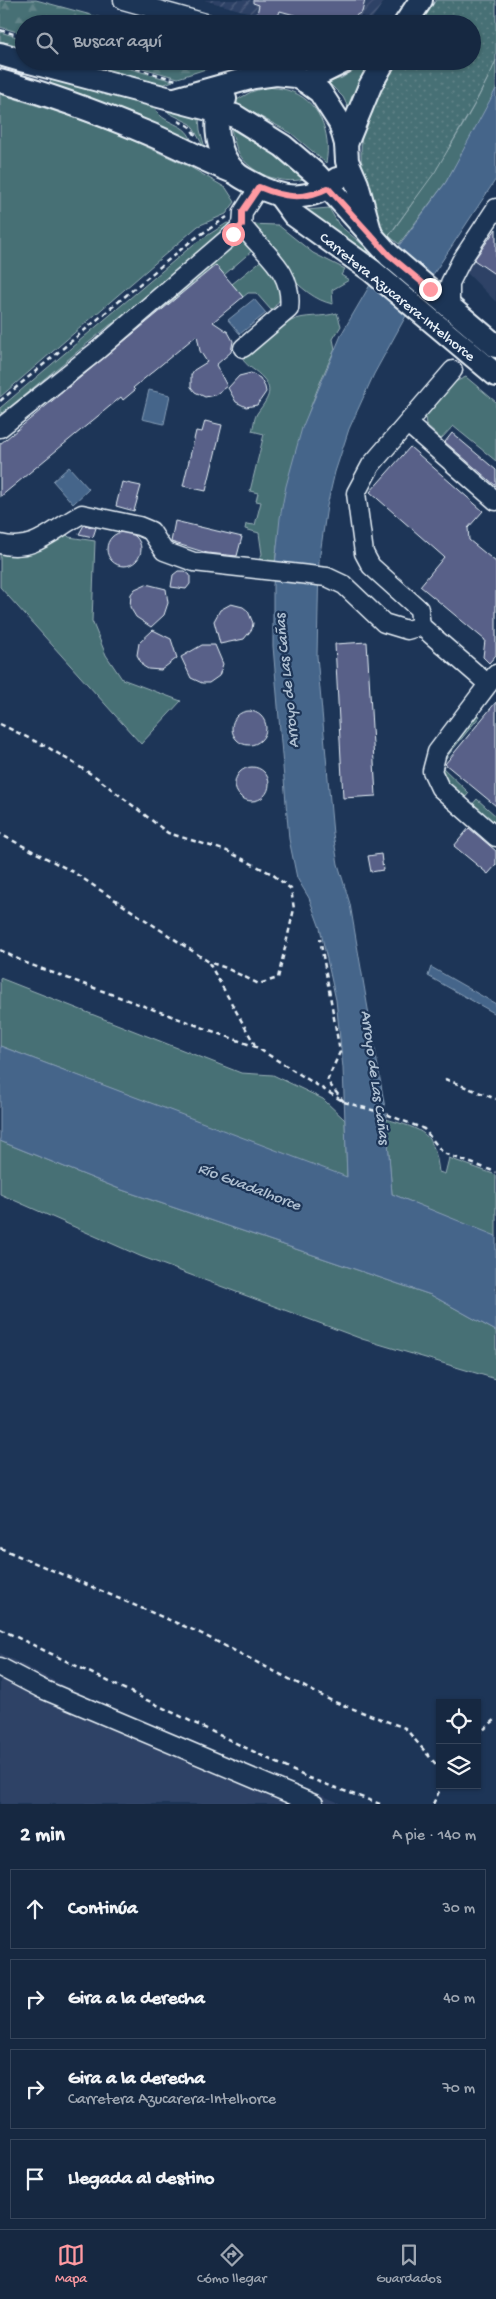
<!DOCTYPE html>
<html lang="es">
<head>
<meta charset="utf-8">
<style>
  body { margin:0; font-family:"Gochi Hand",sans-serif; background:#23344c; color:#f1f3f6 }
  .controls { position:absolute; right:15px; bottom:15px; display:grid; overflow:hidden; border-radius:0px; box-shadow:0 1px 4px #0004 }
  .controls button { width:45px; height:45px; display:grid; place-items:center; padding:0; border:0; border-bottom:1px solid #35445a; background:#162841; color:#f1f3f6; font:25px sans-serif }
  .stop { position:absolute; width:15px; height:15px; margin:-11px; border:4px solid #ff9aa2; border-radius:50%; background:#fff }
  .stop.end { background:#ff9aa2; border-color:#fff; box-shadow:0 1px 5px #0008 }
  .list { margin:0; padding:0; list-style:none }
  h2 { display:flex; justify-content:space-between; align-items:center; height:65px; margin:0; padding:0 20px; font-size:21px }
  h2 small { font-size:16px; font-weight:400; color:#9ea6b1 }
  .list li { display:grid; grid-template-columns:32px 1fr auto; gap:15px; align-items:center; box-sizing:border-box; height:80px; margin:0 10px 10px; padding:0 10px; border:1px solid #35445a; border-radius:0px }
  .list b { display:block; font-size:19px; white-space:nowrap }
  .list p { margin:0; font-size:16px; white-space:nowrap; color:#9ea6b1 }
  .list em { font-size:16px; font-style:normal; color:#9ea6b1 }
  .icon { flex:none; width:28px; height:28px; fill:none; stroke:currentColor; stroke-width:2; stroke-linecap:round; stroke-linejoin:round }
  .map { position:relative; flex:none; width:496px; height:1804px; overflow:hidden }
  .search { position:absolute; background:#162841; box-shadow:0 1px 4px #0004; left:15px; right:15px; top:15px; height:55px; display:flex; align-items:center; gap:12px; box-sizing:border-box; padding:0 18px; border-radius:28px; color:#9ea6b1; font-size:19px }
  .sheet { height:425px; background:#162841 }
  nav { display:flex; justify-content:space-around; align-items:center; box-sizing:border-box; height:70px; border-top:1px solid #35445a; background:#162841; font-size:14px; color:#9ea6b1 }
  nav a { display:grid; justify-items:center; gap:2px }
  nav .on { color:#ff9aa2 }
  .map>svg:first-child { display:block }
  .built { fill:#2f4266 }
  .industrial { fill:url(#industrial-furrows) }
  .green { fill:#476f74; stroke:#98b0b6 }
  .forest { fill:url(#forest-firs); stroke:#98b0b6 }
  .park { fill:url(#park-dots); stroke:#98b0b6 }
  .water { fill:#44658a; stroke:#869db6 }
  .building { fill:#586188; stroke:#e8f1f8 }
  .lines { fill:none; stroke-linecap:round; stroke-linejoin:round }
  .minor-casing { stroke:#e8f1f8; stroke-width:21 }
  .major-casing { stroke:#e8f1f8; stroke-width:26 }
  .path { stroke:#e8f1f8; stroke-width:2.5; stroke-dasharray:5 4; stroke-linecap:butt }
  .minor { stroke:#1d3557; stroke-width:18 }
  .major { stroke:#1d3557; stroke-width:22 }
  .route { stroke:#ff9aa2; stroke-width:6 }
  .labels { text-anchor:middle; stroke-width:4.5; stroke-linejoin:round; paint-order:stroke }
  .street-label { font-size:15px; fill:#e8f1f8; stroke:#1d3557 }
  .water-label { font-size:16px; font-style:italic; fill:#afc0d2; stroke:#1d3557 }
</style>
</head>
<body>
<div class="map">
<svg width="496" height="1804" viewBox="0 0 496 1804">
  <defs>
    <pattern id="industrial-furrows" width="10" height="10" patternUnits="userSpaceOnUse" patternTransform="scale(1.25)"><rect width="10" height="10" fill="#2f4266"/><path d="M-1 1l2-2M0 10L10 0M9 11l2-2" fill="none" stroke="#4d5e7d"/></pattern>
    <pattern id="forest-firs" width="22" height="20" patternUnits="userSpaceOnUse" patternTransform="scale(1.25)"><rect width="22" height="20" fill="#476f74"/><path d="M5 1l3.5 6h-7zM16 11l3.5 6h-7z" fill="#628489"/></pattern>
    <pattern id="park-dots" width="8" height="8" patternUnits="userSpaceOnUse" patternTransform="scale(1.25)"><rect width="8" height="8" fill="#476f74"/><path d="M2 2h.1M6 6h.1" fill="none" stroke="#628489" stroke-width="1.8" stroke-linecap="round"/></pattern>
  </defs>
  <rect width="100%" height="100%" fill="#1d3557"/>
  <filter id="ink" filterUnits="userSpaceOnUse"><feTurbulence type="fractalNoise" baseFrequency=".02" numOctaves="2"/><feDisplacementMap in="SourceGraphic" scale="10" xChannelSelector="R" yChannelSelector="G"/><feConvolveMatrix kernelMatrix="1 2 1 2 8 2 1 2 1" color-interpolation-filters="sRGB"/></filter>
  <g filter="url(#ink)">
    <g class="built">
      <path d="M496,229V302L466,272Z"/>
      <path d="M0,1653L68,1688L342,1804H0Z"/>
    </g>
    <path class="industrial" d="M204,0H385L371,20L361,16L359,24H290Z"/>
    <g class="green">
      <path d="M0,32L24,39V47L0,41Z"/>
      <path d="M496,60V89L488,107L446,182L399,244L389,236C429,180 469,123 496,60Z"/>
      <path d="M75,61H103L173,81L162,85Z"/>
      <path d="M367,61H377L352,115L343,97L328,82L342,78Z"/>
      <path d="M51,79L154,105C160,127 190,120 192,145L50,85Z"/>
      <path d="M267,87C274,88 281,88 287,90C319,99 332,133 326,163L291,133L233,102L251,92Z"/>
      <path d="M0,94L70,116L121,135L190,167L226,188L235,202L226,214L198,226L0,397Z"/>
      <path d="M166,108L199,118L200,130L206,151L191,124L169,113Z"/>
      <path d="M231,129L279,157L304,179C281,185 250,174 238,152C235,145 233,136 231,129Z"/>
      <path d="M329,208L339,225L380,259L377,264L306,210Z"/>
      <path d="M227,223L232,224L127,315L110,325L0,415V408L194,244Z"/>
      <path d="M248,224L278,225L313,253L345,269L341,275L349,280L332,290L333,304C299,298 269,250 248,224Z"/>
      <path d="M240,237L254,249L224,275L215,265L114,349L111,344Z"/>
      <path d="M263,259C277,277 293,290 271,310L256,293H248L243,297L232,284Z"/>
      <path d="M337,313L341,326L333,339L335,349C302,418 284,486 275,563L259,560L262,554L259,533L245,529L246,524L255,525L261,502L256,501L258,493L250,491L264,434L252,431C254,425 254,417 258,412C266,401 275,391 263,378C256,370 249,368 243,360C255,349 277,327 291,321C305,314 322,318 337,313Z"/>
      <path d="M466,377L496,402V461L453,426L441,439L426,425L425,416L450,384Z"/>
      <path d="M64,532L69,537L95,541L92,621L106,655L122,679L181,701L141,744L0,587V553Z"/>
      <path d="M474,712L480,716L445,759L440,755Z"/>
      <path d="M439,764L469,793L463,800L471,806L477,799L496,816V832L441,780Z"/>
      <path d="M0,978L241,1073L273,1075L323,1099L345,1120L347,1178L0,1046Z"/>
      <path d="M386,1119C424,1130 434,1132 439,1172L445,1174L449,1158L496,1175V1237L392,1194Z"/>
      <path d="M0,1141L122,1190L431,1295L496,1331V1379L362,1339L140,1256L0,1194Z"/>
    </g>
    <g class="forest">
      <path d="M0,0H36L124,24H24V34L0,27Z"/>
      <path d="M118,61H215L212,67L178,78Z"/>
    </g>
    <path class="park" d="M436,0H496V60L492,70L474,105L435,172L387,238C360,202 353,142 371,101C377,87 387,74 395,61H472V24H420Z"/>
    <g class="water">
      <path d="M496,89V179L407,314L374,374L349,429L335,472L327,506L319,561L317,656L333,834L338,864L350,904L386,1114L392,1194L496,1236V1331L431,1295L122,1190L0,1141V1046L347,1177L343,1068L336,1000L320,928L309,898L297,878L289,839L273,646V585L280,518L286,486L302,428L342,333L370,285L446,182Z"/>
      <path d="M254,299L266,313L240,334L228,320Z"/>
      <path d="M149,390L170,395L164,424L142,419Z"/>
      <path d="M69,467L89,489L73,504L53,481Z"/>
      <path d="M431,967L496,1004V1014L428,976Z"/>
    </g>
    <g class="building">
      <path d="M253,0H365L362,12L342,24H327L280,11L277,19L257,14L259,5L253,3Z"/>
      <path d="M496,229V275L474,260Z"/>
      <path d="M216,265L243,297L213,322L228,332L233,341L231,352L216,365L227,386L215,395L205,397L195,392L191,387V375L194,370L207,362L200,351L197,335L133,388L135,390L123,400L121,397L0,497V444Z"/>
      <path d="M251,373L260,378L265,387L266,392L257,405L246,407L236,402L228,388L239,376Z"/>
      <path d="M205,421L222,425L206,491L183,486L196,431L202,432Z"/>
      <path d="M452,433L496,470V486L445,442Z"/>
      <path d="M410,447L483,511L468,528L469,540L496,562V655L489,663L483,657L485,640L420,586L444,557L370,492Z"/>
      <path d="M122,482L141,486L134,511L116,506Z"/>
      <path d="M175,521L242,537L237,556L207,553L171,542Z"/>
      <path d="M84,525L96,528L93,537L79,534Z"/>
      <circle cx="124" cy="549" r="17"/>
      <path d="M178,571H185L190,575V584L186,589L171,587L173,575Z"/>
      <path d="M146,584L166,589L168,603L164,615L151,627L136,617L130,607L131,594L135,589Z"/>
      <path d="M231,604L243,607L248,611L253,623L252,629L244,639L220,644L214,621L220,610Z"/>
      <path d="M153,630L171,639L177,658L161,670L148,669L143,666L137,655L139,643Z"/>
      <path d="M367,642L376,796L343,798L335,644Z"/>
      <path d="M202,645H215L223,664L219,676L209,683H202L191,678L181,657Z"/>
      <path d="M496,702V806L445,764Z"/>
      <circle cx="249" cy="728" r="17"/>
      <circle cx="252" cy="784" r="17"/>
      <path d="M469,828L496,851V865L488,874L454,846Z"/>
      <path d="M381,854L383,870L371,872L368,856Z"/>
    </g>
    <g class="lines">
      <g class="minor-casing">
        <g id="minor">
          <path d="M123,0L209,24"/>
          <path d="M242,225C263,254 294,269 289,309L243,348"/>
          <path d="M450,307V283L461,261L496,208"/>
          <path d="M408,424L496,501"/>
          <path d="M0,428L98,350L233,234L242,225L243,212L259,187"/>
          <path d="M0,544C35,553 53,529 82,514L139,526L151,531L164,551L194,562L327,577L344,585L384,623L407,630L421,626L488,684"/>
          <path d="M421,626L419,609L371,566L364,553L356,493L371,465L453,370"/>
          <path d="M496,674L437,752L432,771L440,788L496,837"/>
          <path d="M0,1667L42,1689L314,1804"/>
        </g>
      </g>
      <g class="major-casing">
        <g id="major">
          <path d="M405,24L421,0"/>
          <path d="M0,54L24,61"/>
          <path d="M26,61L235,116L283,146L317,175L389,255L496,346"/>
          <path d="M0,81C52,95 102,114 152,135C180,147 207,162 236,173"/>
          <path d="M305,81L345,61"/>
          <path d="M175,99L254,77L276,74L296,76L305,81L320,92L340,123L346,144L347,161L357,184L370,231"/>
          <path d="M225,99C211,120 217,155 236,173C240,177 247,180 252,183C280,200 312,203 337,179"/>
          <path d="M346,144L370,86L384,61"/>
          <path d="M280,196L294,215L372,271L496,375"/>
        </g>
      </g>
      <g class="path">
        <path d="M0,30L24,37"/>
        <path d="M110,61L176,80"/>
        <path d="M217,69L222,61"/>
        <path d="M178,121L189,126L196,136"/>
        <path d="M0,401L191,241L227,217"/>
        <path d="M0,724L49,748L96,777L168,833L227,851L272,874L291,889L294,909L278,978L259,984L226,968L209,962L73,872L0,834"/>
        <path d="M0,950L26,963L256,1047L344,1102L327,1081L340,1052L320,939"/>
        <path d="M209,963L255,1045"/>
        <path d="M445,1079L496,1099"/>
        <path d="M344,1102L386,1114L424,1129L443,1153L496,1172"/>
        <path d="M0,1548L200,1633L332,1701L405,1728L440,1769"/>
        <path d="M0,1629L306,1777L380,1804"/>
        <path d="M477,1735L496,1719"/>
        <path d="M433,1804L442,1785"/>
      </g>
      <use href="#minor" class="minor"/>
      <use href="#major" class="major"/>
    </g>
  </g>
  <g class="lines" filter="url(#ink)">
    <path class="route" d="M233,234L242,225V212L259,187C283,197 303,201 328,188L389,255L430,289"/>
  </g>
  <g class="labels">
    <g class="street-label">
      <text transform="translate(398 296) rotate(39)" y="5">Carretera Azucarera-Intelhorce</text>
    </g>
    <g class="water-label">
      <text transform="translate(285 681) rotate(-96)" y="6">Arroyo de Las Cañas</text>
      <text transform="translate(377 1077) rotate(82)" y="6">Arroyo de Las Cañas</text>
      <text transform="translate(250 1185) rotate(21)" y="6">Río Guadalhorce</text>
    </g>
  </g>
</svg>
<div class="controls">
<button><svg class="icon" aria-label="locate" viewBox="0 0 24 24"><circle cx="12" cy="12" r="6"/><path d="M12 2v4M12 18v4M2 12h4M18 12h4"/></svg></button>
<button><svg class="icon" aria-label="layers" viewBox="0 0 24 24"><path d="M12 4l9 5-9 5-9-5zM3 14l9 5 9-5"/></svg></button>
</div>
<div class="stop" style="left:233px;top:234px"></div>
<div class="stop end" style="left:430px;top:289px"></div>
<div class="search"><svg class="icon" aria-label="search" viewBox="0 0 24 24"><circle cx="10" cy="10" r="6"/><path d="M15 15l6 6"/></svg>Buscar aquí</div>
</div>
<section class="sheet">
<h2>2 min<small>A pie · 140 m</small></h2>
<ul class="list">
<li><svg class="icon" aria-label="ahead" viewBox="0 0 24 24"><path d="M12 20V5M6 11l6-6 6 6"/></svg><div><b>Continúa</b></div><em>30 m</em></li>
<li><svg class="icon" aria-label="right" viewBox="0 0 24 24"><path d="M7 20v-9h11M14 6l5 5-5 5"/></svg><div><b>Gira a la derecha</b></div><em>40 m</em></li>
<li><svg class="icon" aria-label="right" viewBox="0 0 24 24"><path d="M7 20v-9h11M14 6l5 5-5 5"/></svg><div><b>Gira a la derecha</b><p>Carretera Azucarera-Intelhorce</p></div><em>70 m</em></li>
<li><svg class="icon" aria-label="arrive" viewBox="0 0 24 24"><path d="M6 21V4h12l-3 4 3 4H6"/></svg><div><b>Llegada al destino</b></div></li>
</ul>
</section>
<nav>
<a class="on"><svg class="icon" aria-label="map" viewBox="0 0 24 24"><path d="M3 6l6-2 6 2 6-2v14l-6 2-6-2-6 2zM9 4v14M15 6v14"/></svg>Mapa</a>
<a><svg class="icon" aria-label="directions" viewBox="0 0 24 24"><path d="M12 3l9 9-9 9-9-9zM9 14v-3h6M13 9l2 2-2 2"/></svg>Cómo llegar</a>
<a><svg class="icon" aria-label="saved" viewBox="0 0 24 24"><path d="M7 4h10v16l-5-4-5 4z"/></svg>Guardados</a>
</nav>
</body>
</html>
